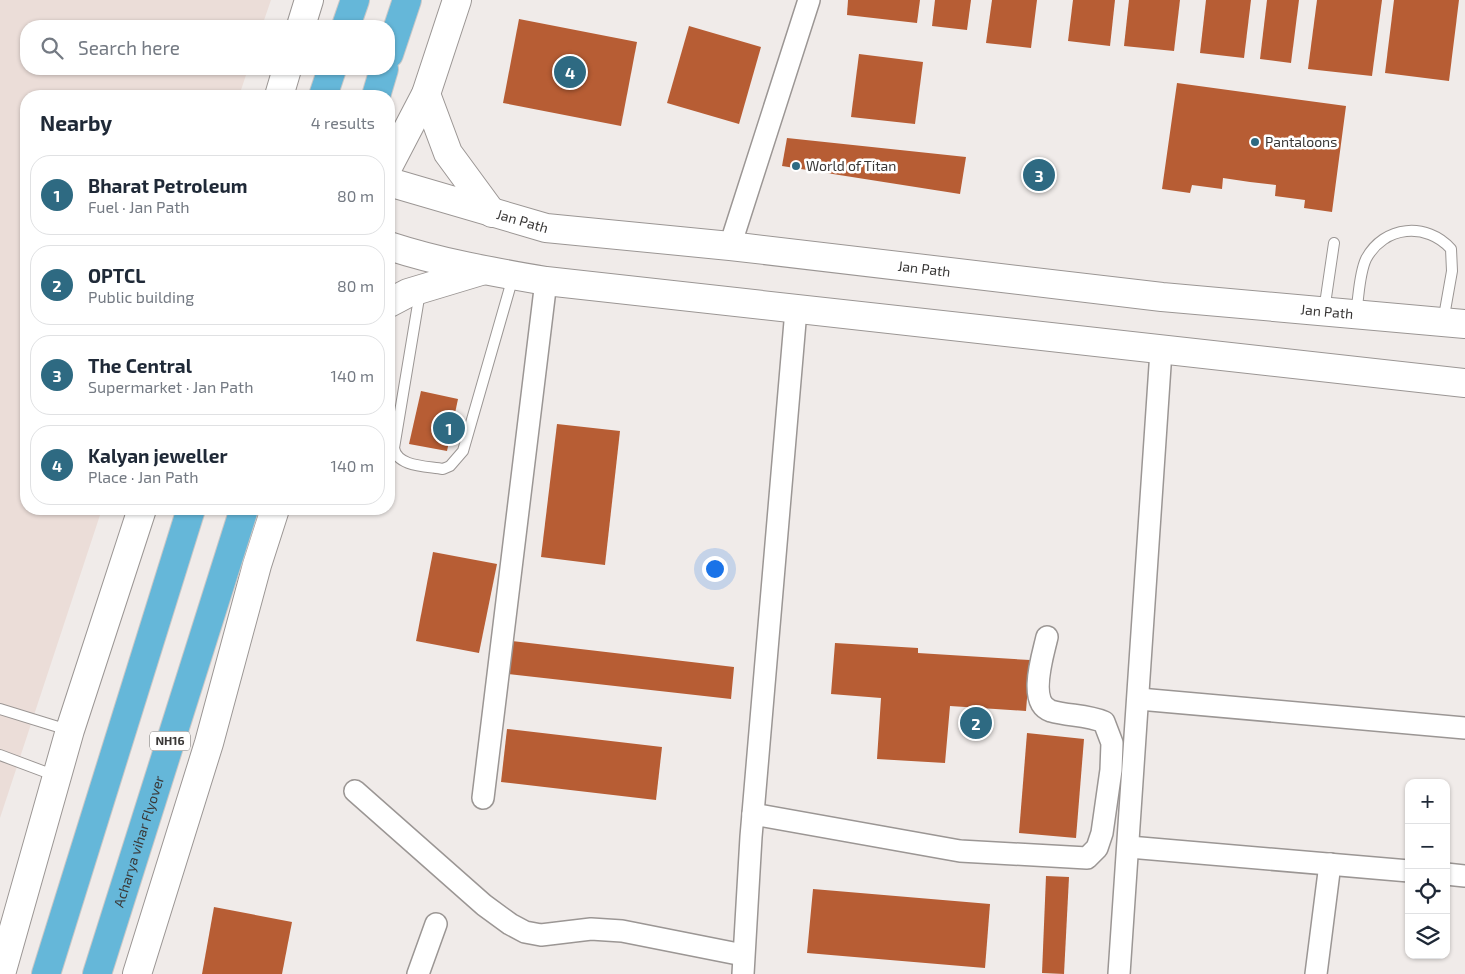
<!DOCTYPE html>
<html lang="en">
<head>
<meta charset="utf-8">
<style>
  body { margin:0; font-family:"Exo 2",sans-serif; background:#f2f2f3; color:#1f2937 }
  .controls { position:absolute; right:15px; bottom:15px; display:grid; overflow:hidden; border-radius:10px; box-shadow:0 1px 4px #0004 }
  .controls button { width:45px; height:45px; display:grid; place-items:center; padding:0; border:0; border-bottom:1px solid #e0e1e3; background:#fff; color:#1f2937; font:25px sans-serif }
  .you { position:absolute; left:714px; top:568px; width:18px; height:18px; margin:-12px; border:4px solid #fff; border-radius:50%; background:#1a73e8; box-shadow:0 0 0 8px #1a73e833 }
  .badge { display:grid; place-items:center; width:32px; height:32px; border-radius:50%; background:#2e6a82; color:#fff; font-size:16px; font-weight:700 }
  .pin { position:absolute; translate:-50% -50%; border:2px solid #fff; box-shadow:0 1px 5px #0006 }
  .list { margin:0; padding:0; list-style:none }
  h2 { display:flex; justify-content:space-between; align-items:center; height:65px; margin:0; padding:0 20px; font-size:21px }
  h2 small { font-size:16px; font-weight:400; color:#747a83 }
  .list li { display:grid; grid-template-columns:32px 1fr auto; gap:15px; align-items:center; box-sizing:border-box; height:80px; margin:0 10px 10px; padding:0 10px; border:1px solid #e0e1e3; border-radius:20px }
  .list b { display:block; font-size:19px; white-space:nowrap }
  .list p { margin:0; font-size:16px; white-space:nowrap; color:#747a83 }
  .list em { font-size:16px; font-style:normal; color:#747a83 }
  .icon { flex:none; width:28px; height:28px; fill:none; stroke:currentColor; stroke-width:2; stroke-linecap:round; stroke-linejoin:round }
  .map { position:relative; flex:none; width:1465px; height:974px; overflow:hidden }
  .search { position:absolute; background:#fff; box-shadow:0 1px 4px #0004; left:20px; top:20px; width:375px; height:55px; display:flex; align-items:center; gap:12px; box-sizing:border-box; padding:0 18px; border-radius:20px; color:#747a83; font-size:19px }
  .panel { position:absolute; background:#fff; box-shadow:0 1px 4px #0004; left:20px; top:90px; width:375px; height:425px; border-radius:20px }
  .map>svg:first-child { display:block }
  .built { fill:#ebddd8 }
  .building { fill:#b75d34 }
  .lines { fill:none; stroke-linecap:round; stroke-linejoin:round }
  .lane-casing { stroke:#9b9694; stroke-width:12 }
  .street-casing { stroke:#9b9694; stroke-width:24 }
  .secondary-casing { stroke:#9b9694; stroke-width:30 }
  .highway-casing { stroke:#c8c7c7; stroke-width:30 }
  .lane { stroke:#fff; stroke-width:10 }
  .street { stroke:#fff; stroke-width:21 }
  .secondary { stroke:#fff; stroke-width:28 }
  .highway { stroke:#65b7d9; stroke-width:28 }
  .poi-dot { fill:#2e6a82; stroke:#fff; stroke-width:2 }
  .labels { text-anchor:middle; stroke-width:5; stroke-linejoin:round; paint-order:stroke }
  .shield { fill:#fff; stroke:#757473; stroke-width:1 }
  .shield-label { font-size:12px; font-weight:bold; fill:#3a3837 }
  .poi-label { font-size:14px; fill:#3a3837; stroke:#fff; text-anchor:start }
  .street-label { font-size:14px; fill:#3a3837; stroke:#fff }
</style>
</head>
<body>
<div class="map">
<svg width="1465" height="974" viewBox="0 0 1465 974">
  <rect width="100%" height="100%" fill="#f0ebe9"/>
  <path class="built" d="M0,0H271L262,26H26V69H248L239,96H26V509H102L0,818Z"/>
  <g class="building">
    <path d="M848,0H920L917,23L847,15Z"/>
    <path d="M935,0H971L967,30L932,26Z"/>
    <path d="M992,0H1037L1031,48L986,43Z"/>
    <path d="M1073,0H1115L1110,46L1068,41Z"/>
    <path d="M1129,0H1180L1174,51L1124,46Z"/>
    <path d="M1206,0H1251L1244,58L1200,53Z"/>
    <path d="M1267,0H1299L1291,63L1260,59Z"/>
    <path d="M1317,0H1382L1372,76L1308,69Z"/>
    <path d="M1394,0H1459L1449,81L1385,73Z"/>
    <path d="M519,19L637,42L621,126L503,103Z"/>
    <path d="M689,26L761,47L739,124L667,103Z"/>
    <path d="M859,54L923,62L915,124L851,117Z"/>
    <path d="M1177,83L1346,106L1332,212L1304,208L1305,200L1275,196L1276,185L1250,182L1223,178L1222,189L1192,185L1190,193L1162,189Z"/>
    <path d="M787,138L966,157L960,194L782,166Z"/>
    <path d="M421,391L458,399L447,451L409,444Z"/>
    <path d="M557,424L620,431L605,565L541,557Z"/>
    <path d="M433,552L497,564L479,653L416,641Z"/>
    <path d="M512,641L734,667L731,699L508,674Z"/>
    <path d="M835,643L918,648V653L1030,660L1026,711L950,706L945,763L877,759L881,698L831,694Z"/>
    <path d="M507,729L662,747L656,800L501,782Z"/>
    <path d="M1027,733L1084,739L1076,838L1019,833Z"/>
    <path d="M1046,876L1069,877L1064,974L1042,973Z"/>
    <path d="M813,889L990,904L985,968L807,953Z"/>
    <path d="M214,907L292,922L282,974H202Z"/>
  </g>
  <g class="lines">
    <g class="lane-casing">
      <g id="lane">
        <path d="M420,292L394,448C397,467 427,466 443,469L450,466L463,451L513,277"/>
        <path d="M1324,311L1334,243"/>
        <path d="M1356,313C1359,296 1359,274 1366,259C1384,225 1427,222 1451,249L1452,271L1443,322"/>
        <path d="M0,709L68,730"/>
        <path d="M0,755L56,776"/>
      </g>
    </g>
    <g class="street-casing">
      <g id="street">
        <path d="M730,246L809,0"/>
        <path d="M1139,699L1465,728"/>
        <path d="M355,791L484,905L510,924L525,932L541,935L591,929L622,931L743,955"/>
        <path d="M483,798L546,281"/>
        <path d="M753,814L960,851L1087,858L1097,848L1102,833L1111,770L1112,743L1104,722C1087,715 1069,716 1051,711C1027,703 1043,655 1047,637"/>
        <path d="M1129,847L1409,871"/>
        <path d="M1446,874L1465,876"/>
        <path d="M418,974L436,924"/>
        <path d="M743,974L751,837L796,310"/>
        <path d="M1119,974L1161,351"/>
        <path d="M1316,974L1330,864"/>
      </g>
    </g>
    <g class="secondary-casing">
      <g id="secondary">
        <path d="M301,26L309,0"/>
        <path d="M426,94L448,153L492,213"/>
        <path d="M279,96L287,69"/>
        <path d="M389,165L426,94L457,0"/>
        <path id="s1" d="M389,182L546,228L730,246L1162,297L1465,324"/>
        <path d="M389,246C441,263 493,272 546,281L1465,383"/>
        <path d="M389,303L408,293L481,271"/>
        <path d="M1,974L70,730L142,509"/>
        <path d="M137,974L209,743L257,565L275,509"/>
      </g>
    </g>
    <g class="highway-casing">
      <g id="highway">
        <path d="M346,26L355,0"/>
        <path d="M389,54L407,0"/>
        <path d="M323,96L332,69"/>
        <path d="M376,96L384,69"/>
        <path d="M46,974L191,509"/>
        <path id="s2" d="M97,974L244,509"/>
      </g>
    </g>
    <use href="#lane" class="lane"/>
    <use href="#street" class="street"/>
    <use href="#secondary" class="secondary"/>
    <use href="#highway" class="highway"/>
  </g>
  <g class="poi-dot">
    <circle cx="1255" cy="142" r="5"/>
    <circle cx="796" cy="166" r="5"/>
  </g>
  <g class="labels">
    <rect class="shield" x="150" y="731.5" width="40" height="19" rx="4"/>
    <g class="shield-label">
      <text x="170" y="745">NH16</text>
    </g>
    <g class="poi-label">
      <text x="1265" y="147">Pantaloons</text>
      <text x="806" y="171">World of Titan</text>
    </g>
    <g class="street-label">
      <text dy="5" stroke="none"><textPath href="#s1" startOffset="139">Jan Path</textPath></text>
      <text dy="5" stroke="none"><textPath href="#s1" startOffset="544">Jan Path</textPath></text>
      <text dy="5" stroke="none"><textPath href="#s1" startOffset="949">Jan Path</textPath></text>
      <text dy="5" stroke="none"><textPath href="#s2" startOffset="139">Acharya vihar Flyover</textPath></text>
    </g>
  </g>
</svg>
<div class="controls">
<button>+</button>
<button>−</button>
<button><svg class="icon" aria-label="locate" viewBox="0 0 24 24"><circle cx="12" cy="12" r="6"/><path d="M12 2v4M12 18v4M2 12h4M18 12h4"/></svg></button>
<button><svg class="icon" aria-label="layers" viewBox="0 0 24 24"><path d="M12 4l9 5-9 5-9-5zM3 14l9 5 9-5"/></svg></button>
</div>
<div class="you"></div>
<div class="pin badge" style="left:449px;top:428px">1</div>
<div class="pin badge" style="left:976px;top:723px">2</div>
<div class="pin badge" style="left:1039px;top:175px">3</div>
<div class="pin badge" style="left:570px;top:72px">4</div>
<div class="search"><svg class="icon" aria-label="search" viewBox="0 0 24 24"><circle cx="10" cy="10" r="6"/><path d="M15 15l6 6"/></svg>Search here</div>
<section class="panel">
<h2>Nearby<small>4 results</small></h2>
<ul class="list">
<li><span class="badge">1</span><div><b>Bharat Petroleum</b><p>Fuel · Jan Path</p></div><em>80 m</em></li>
<li><span class="badge">2</span><div><b>OPTCL</b><p>Public building</p></div><em>80 m</em></li>
<li><span class="badge">3</span><div><b>The Central</b><p>Supermarket · Jan Path</p></div><em>140 m</em></li>
<li><span class="badge">4</span><div><b>Kalyan jeweller</b><p>Place · Jan Path</p></div><em>140 m</em></li>
</ul>
</section>
</div>
</body>
</html>
